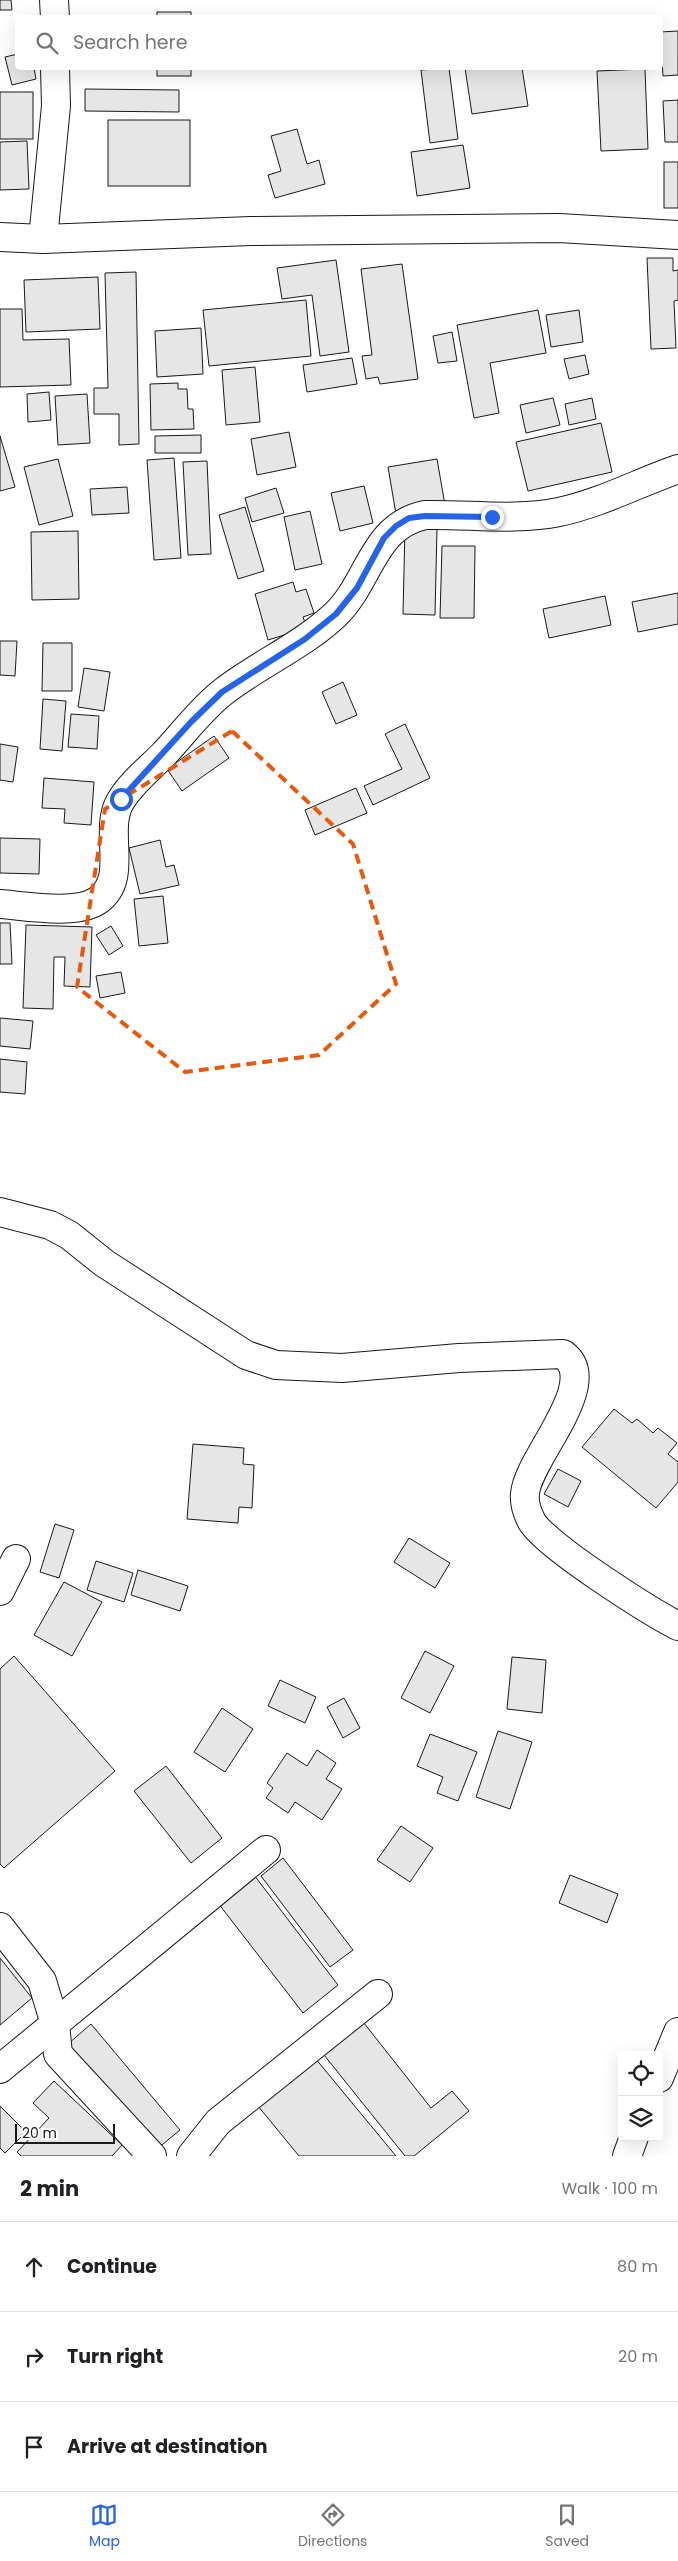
<!DOCTYPE html>
<html lang="en">
<head>
<meta charset="utf-8">
<style>
  body { margin:0; font-family:Poppins,sans-serif; background:#f6f6f6; color:#202124 }
  .controls { position:absolute; right:15px; bottom:15px; display:grid; overflow:hidden; border-radius:5px; box-shadow:0 5px 20px #0002 }
  .controls button { width:45px; height:45px; display:grid; place-items:center; padding:0; border:0; border-bottom:1px solid #e0e0e0; background:#fff; color:#202124; font:25px sans-serif }
  .scale { position:absolute; left:15px; bottom:12px; width:100px; box-sizing:border-box; padding-left:5px; border:2px solid #1a1a1a; border-top:0; font-size:14px; line-height:18px; white-space:nowrap; color:#1a1a1a; -webkit-text-stroke:4px #fff; paint-order:stroke }
  .stop { position:absolute; width:15px; height:15px; margin:-11px; border:4px solid #2563eb; border-radius:50%; background:#fff }
  .stop.end { background:#2563eb; border-color:#fff; box-shadow:0 1px 5px #0008 }
  .list { margin:0; padding:0; list-style:none }
  h2 { display:flex; justify-content:space-between; align-items:center; height:65px; margin:0; padding:0 20px; font-size:21px }
  h2 small { font-size:16px; font-weight:400; color:#757577 }
  .list li { display:grid; grid-template-columns:32px 1fr auto; gap:15px; align-items:center; box-sizing:border-box; height:90px; padding:0 20px; border-top:1px solid #e0e0e0 }
  .list b { display:block; font-size:19px; white-space:nowrap }
  .list em { font-size:16px; font-style:normal; color:#757577 }
  .icon { flex:none; width:28px; height:28px; fill:none; stroke:currentColor; stroke-width:2; stroke-linecap:round; stroke-linejoin:round }
  .map { position:relative; flex:none; width:678px; height:2156px; overflow:hidden }
  .search { position:absolute; background:#fff; box-shadow:0 5px 20px #0002; left:15px; right:15px; top:15px; height:55px; display:flex; align-items:center; gap:12px; box-sizing:border-box; padding:0 18px; border-radius:5px; color:#757577; font-size:19px }
  .sheet { height:335px; background:#fff }
  nav { display:flex; justify-content:space-around; align-items:center; box-sizing:border-box; height:70px; border-top:1px solid #e0e0e0; background:#fff; font-size:14px; color:#757577 }
  nav a { display:grid; justify-items:center; gap:2px }
  nav .on { color:#2563eb }
  .map>svg:first-child { display:block }
  .building { fill:#e6e6e6; stroke:#1a1a1a }
  .lines { fill:none; stroke-linecap:round; stroke-linejoin:round }
  .street-casing { stroke:#1a1a1a; stroke-width:30 }
  .street { stroke:#fff; stroke-width:28 }
  .route { stroke:#2563eb; stroke-width:6 }
  .marked { fill:none; stroke:#e8590c; stroke-width:4; stroke-dasharray:10 6; stroke-linejoin:round }
</style>
</head>
<body>
<div class="map">
<svg width="678" height="2156" viewBox="0 0 678 2156">
  <rect width="100%" height="100%" fill="#fff"/>
  <g class="building">
    <path d="M0,0H11L12,10H0Z"/>
    <rect x="157" y="12" width="34" height="6"/>
    <path d="M678,31V75L663,76L660,32Z"/>
    <path d="M18,54V68H34L36,79L12,85L5,57Z"/>
    <rect x="157" y="68" width="34" height="8"/>
    <path d="M449,68L458,139L430,143L421,70Z"/>
    <path d="M465,68H522L528,106L472,114Z"/>
    <path d="M645,69L648,149L601,151L597,71Z"/>
    <path d="M85,89L179,90V112L85,111Z"/>
    <rect x="0" y="92" width="33" height="47"/>
    <path d="M678,100V142H665L663,101Z"/>
    <rect x="108" y="120" width="82" height="66"/>
    <path d="M297,129L307,164L319,160L325,184L275,198L268,175L281,171L271,136Z"/>
    <path d="M27,141L29,189L0,190V142Z"/>
    <path d="M463,145L470,188L417,196L411,152Z"/>
    <rect x="664" y="162" width="14" height="46"/>
    <path d="M647,258H673V271L678,270V300L674,301L676,348L651,349Z"/>
    <path d="M336,260L349,352L320,356L312,295L282,299L277,268Z"/>
    <path d="M402,264L418,379L380,384L378,377L366,379L362,356L372,355L361,269Z"/>
    <path d="M136,272L139,444L119,445V414H94V388H108L105,273Z"/>
    <path d="M98,277L100,329L26,332L24,280Z"/>
    <path d="M306,300L311,356L209,366L203,310Z"/>
    <path d="M0,309H22L23,340L69,339L71,385L0,387Z"/>
    <path d="M538,310L546,353L490,363L499,413L474,418L457,325Z"/>
    <path d="M579,310L583,342L551,347L546,315Z"/>
    <path d="M201,328L203,374L157,377L155,331Z"/>
    <path d="M452,332L457,361L438,363L433,336Z"/>
    <path d="M585,355L589,374L569,379L564,359Z"/>
    <path d="M352,358L357,384L307,392L303,365Z"/>
    <path d="M255,367L260,422L226,425L222,370Z"/>
    <path d="M178,383V389H187L188,409H193L194,429L151,430L150,384Z"/>
    <path d="M49,392L51,420L28,422L27,394Z"/>
    <path d="M87,394L90,443L58,445L55,396Z"/>
    <path d="M553,398L560,425L526,433L520,405Z"/>
    <path d="M592,398L596,419L569,425L565,404Z"/>
    <path d="M601,423L612,472L528,491L516,442Z"/>
    <path d="M289,432L296,467L257,475L251,439Z"/>
    <path d="M201,435V453H155V436Z"/>
    <path d="M0,436L15,487L0,491Z"/>
    <path d="M174,458L181,558L154,560L147,460Z"/>
    <path d="M58,459L73,516L39,525L24,467Z"/>
    <path d="M437,459L445,505L396,514L388,467Z"/>
    <path d="M207,461L211,554L188,555L183,462Z"/>
    <path d="M364,486L373,523L340,531L331,493Z"/>
    <path d="M127,487L129,513L92,515L90,489Z"/>
    <path d="M276,488L284,513L252,522L245,498Z"/>
    <path d="M245,507L264,571L238,579L219,515Z"/>
    <path d="M310,511L322,564L295,570L284,517Z"/>
    <path d="M405,527L437,528L435,615L403,614Z"/>
    <path d="M78,531L79,599L32,600L31,532Z"/>
    <path d="M442,546H475L474,618H440Z"/>
    <path d="M293,582L296,592L306,589L314,613L303,617L307,628L268,640L255,594Z"/>
    <path d="M678,593V624L638,632L632,602Z"/>
    <path d="M605,596L611,625L549,638L543,609Z"/>
    <path d="M0,641H17L15,676L0,675Z"/>
    <path d="M43,643H72V691H42Z"/>
    <path d="M84,668L110,672L104,711L78,707Z"/>
    <path d="M343,682L357,715L336,724L322,692Z"/>
    <path d="M43,699L66,701L62,751L40,749Z"/>
    <path d="M71,714L99,716L97,749L68,747Z"/>
    <path d="M405,724L430,778L373,805L364,786L402,769L385,734Z"/>
    <path d="M214,736L229,758L182,791L167,769Z"/>
    <path d="M0,744L18,747L13,782L0,780Z"/>
    <path d="M44,778L94,782L91,825L64,823L65,809L42,808Z"/>
    <path d="M356,788L367,813L315,835L305,810Z"/>
    <path d="M0,838L40,839L39,874L0,873Z"/>
    <path d="M160,840L166,867L174,865L179,885L140,894L129,848Z"/>
    <path d="M163,896L168,943L139,946L134,899Z"/>
    <path d="M0,923H10L12,964H0Z"/>
    <path d="M26,925L92,927L90,987L64,986L65,957H54L53,1009L23,1008Z"/>
    <path d="M111,926L123,946L109,955L96,935Z"/>
    <path d="M121,972L125,993L100,998L96,976Z"/>
    <path d="M0,1018L33,1021L30,1049L0,1046Z"/>
    <path d="M0,1059L27,1062L25,1094L0,1092Z"/>
    <path d="M614,1409L632,1423L637,1419L653,1433L658,1428L677,1443L668,1454L678,1462V1482L656,1508L582,1447Z"/>
    <path d="M193,1444L244,1448L243,1464L254,1465L252,1508L239,1507L238,1523L187,1519Z"/>
    <path d="M558,1469L581,1481L568,1507L544,1494Z"/>
    <path d="M55,1524L74,1530L59,1578L40,1572Z"/>
    <path d="M409,1538L450,1563L435,1588L394,1562Z"/>
    <path d="M96,1561L133,1573L124,1602L87,1590Z"/>
    <path d="M138,1570L188,1586L180,1611L131,1595Z"/>
    <path d="M64,1582L102,1602L72,1656L34,1635Z"/>
    <path d="M425,1651L454,1666L430,1713L401,1698Z"/>
    <path d="M14,1656L115,1771L4,1868L0,1864V1669Z"/>
    <path d="M512,1657L546,1660L542,1713L507,1709Z"/>
    <path d="M280,1680L316,1697L305,1723L268,1706Z"/>
    <path d="M344,1698L360,1728L343,1738L327,1707Z"/>
    <path d="M222,1708L253,1729L225,1772L194,1752Z"/>
    <path d="M498,1731L532,1742L510,1809L476,1797Z"/>
    <path d="M430,1734L477,1752L458,1801L437,1793L443,1777L417,1766Z"/>
    <path d="M317,1750L336,1763L326,1779L342,1789L322,1820L295,1802L288,1813L266,1798L273,1788L267,1783L287,1753L307,1766Z"/>
    <path d="M166,1766L222,1838L191,1863L134,1791Z"/>
    <path d="M401,1826L433,1848L410,1882L377,1860Z"/>
    <path d="M283,1858L353,1950L330,1967L261,1876Z"/>
    <path d="M254,1875L338,1985L303,2013L218,1903Z"/>
    <path d="M570,1875L618,1894L607,1923L559,1903Z"/>
    <path d="M0,1958L32,1998L0,2025Z"/>
    <path d="M360,2018L431,2108L452,2091L469,2111L414,2156H405L320,2050Z"/>
    <path d="M91,2024L180,2130L157,2149L68,2044Z"/>
    <path d="M315,2058L396,2156H299L258,2106Z"/>
    <path d="M54,2081L122,2145L112,2156H21L17,2152L49,2118L33,2103Z"/>
    <path d="M0,2106L26,2132L5,2153L0,2148Z"/>
  </g>
  <g class="lines">
    <g class="street-casing">
      <g id="street">
        <path d="M54,0L55,18"/>
        <path d="M0,237L43,239L251,231L559,228L678,235"/>
        <path d="M43,239L56,106L55,68"/>
        <path d="M0,904C26,906 75,915 97,901C130,879 103,832 120,802C130,784 149,769 163,755C183,734 200,710 223,692C259,664 302,646 335,615C370,582 372,526 425,515C470,514 514,521 559,512C601,503 638,483 678,469"/>
        <path d="M0,1212L50,1225L69,1235L104,1263L246,1355L276,1365L342,1368L459,1358L563,1354C603,1383 527,1459 525,1494C524,1503 527,1512 531,1520C541,1543 651,1612 678,1626"/>
        <path d="M0,1591L16,1559"/>
        <path d="M0,1927L42,1981L55,2024L58,2054L152,2156"/>
        <path d="M0,2069L266,1850"/>
        <path d="M659,2078L678,2032"/>
        <path d="M191,2156L218,2122L378,1994"/>
        <path d="M627,2156L634,2137"/>
      </g>
    </g>
    <use href="#street" class="street"/>
  </g>
  <g class="lines">
    <path class="route" d="M121,799L191,722L222,692L305,639L336,614L357,588L384,538L396,526L409,518L425,516L492,517"/>
  </g>
  <path class="marked" d="M232,731L353,844L396,984L319,1055L185,1072L77,987L105,809Z"/>
</svg>
<div class="controls">
<button><svg class="icon" aria-label="locate" viewBox="0 0 24 24"><circle cx="12" cy="12" r="6"/><path d="M12 2v4M12 18v4M2 12h4M18 12h4"/></svg></button>
<button><svg class="icon" aria-label="layers" viewBox="0 0 24 24"><path d="M12 4l9 5-9 5-9-5zM3 14l9 5 9-5"/></svg></button>
</div>
<div class="scale">20 m</div>
<div class="stop" style="left:121px;top:799px"></div>
<div class="stop end" style="left:492px;top:517px"></div>
<div class="search"><svg class="icon" aria-label="search" viewBox="0 0 24 24"><circle cx="10" cy="10" r="6"/><path d="M15 15l6 6"/></svg>Search here</div>
</div>
<section class="sheet">
<h2>2 min<small>Walk · 100 m</small></h2>
<ul class="list">
<li><svg class="icon" aria-label="ahead" viewBox="0 0 24 24"><path d="M12 20V5M6 11l6-6 6 6"/></svg><div><b>Continue</b></div><em>80 m</em></li>
<li><svg class="icon" aria-label="right" viewBox="0 0 24 24"><path d="M7 20v-9h11M14 6l5 5-5 5"/></svg><div><b>Turn right</b></div><em>20 m</em></li>
<li><svg class="icon" aria-label="arrive" viewBox="0 0 24 24"><path d="M6 21V4h12l-3 4 3 4H6"/></svg><div><b>Arrive at destination</b></div></li>
</ul>
</section>
<nav>
<a class="on"><svg class="icon" aria-label="map" viewBox="0 0 24 24"><path d="M3 6l6-2 6 2 6-2v14l-6 2-6-2-6 2zM9 4v14M15 6v14"/></svg>Map</a>
<a><svg class="icon" aria-label="directions" viewBox="0 0 24 24"><path d="M12 3l9 9-9 9-9-9zM9 14v-3h6M13 9l2 2-2 2"/></svg>Directions</a>
<a><svg class="icon" aria-label="saved" viewBox="0 0 24 24"><path d="M7 4h10v16l-5-4-5 4z"/></svg>Saved</a>
</nav>
</body>
</html>
